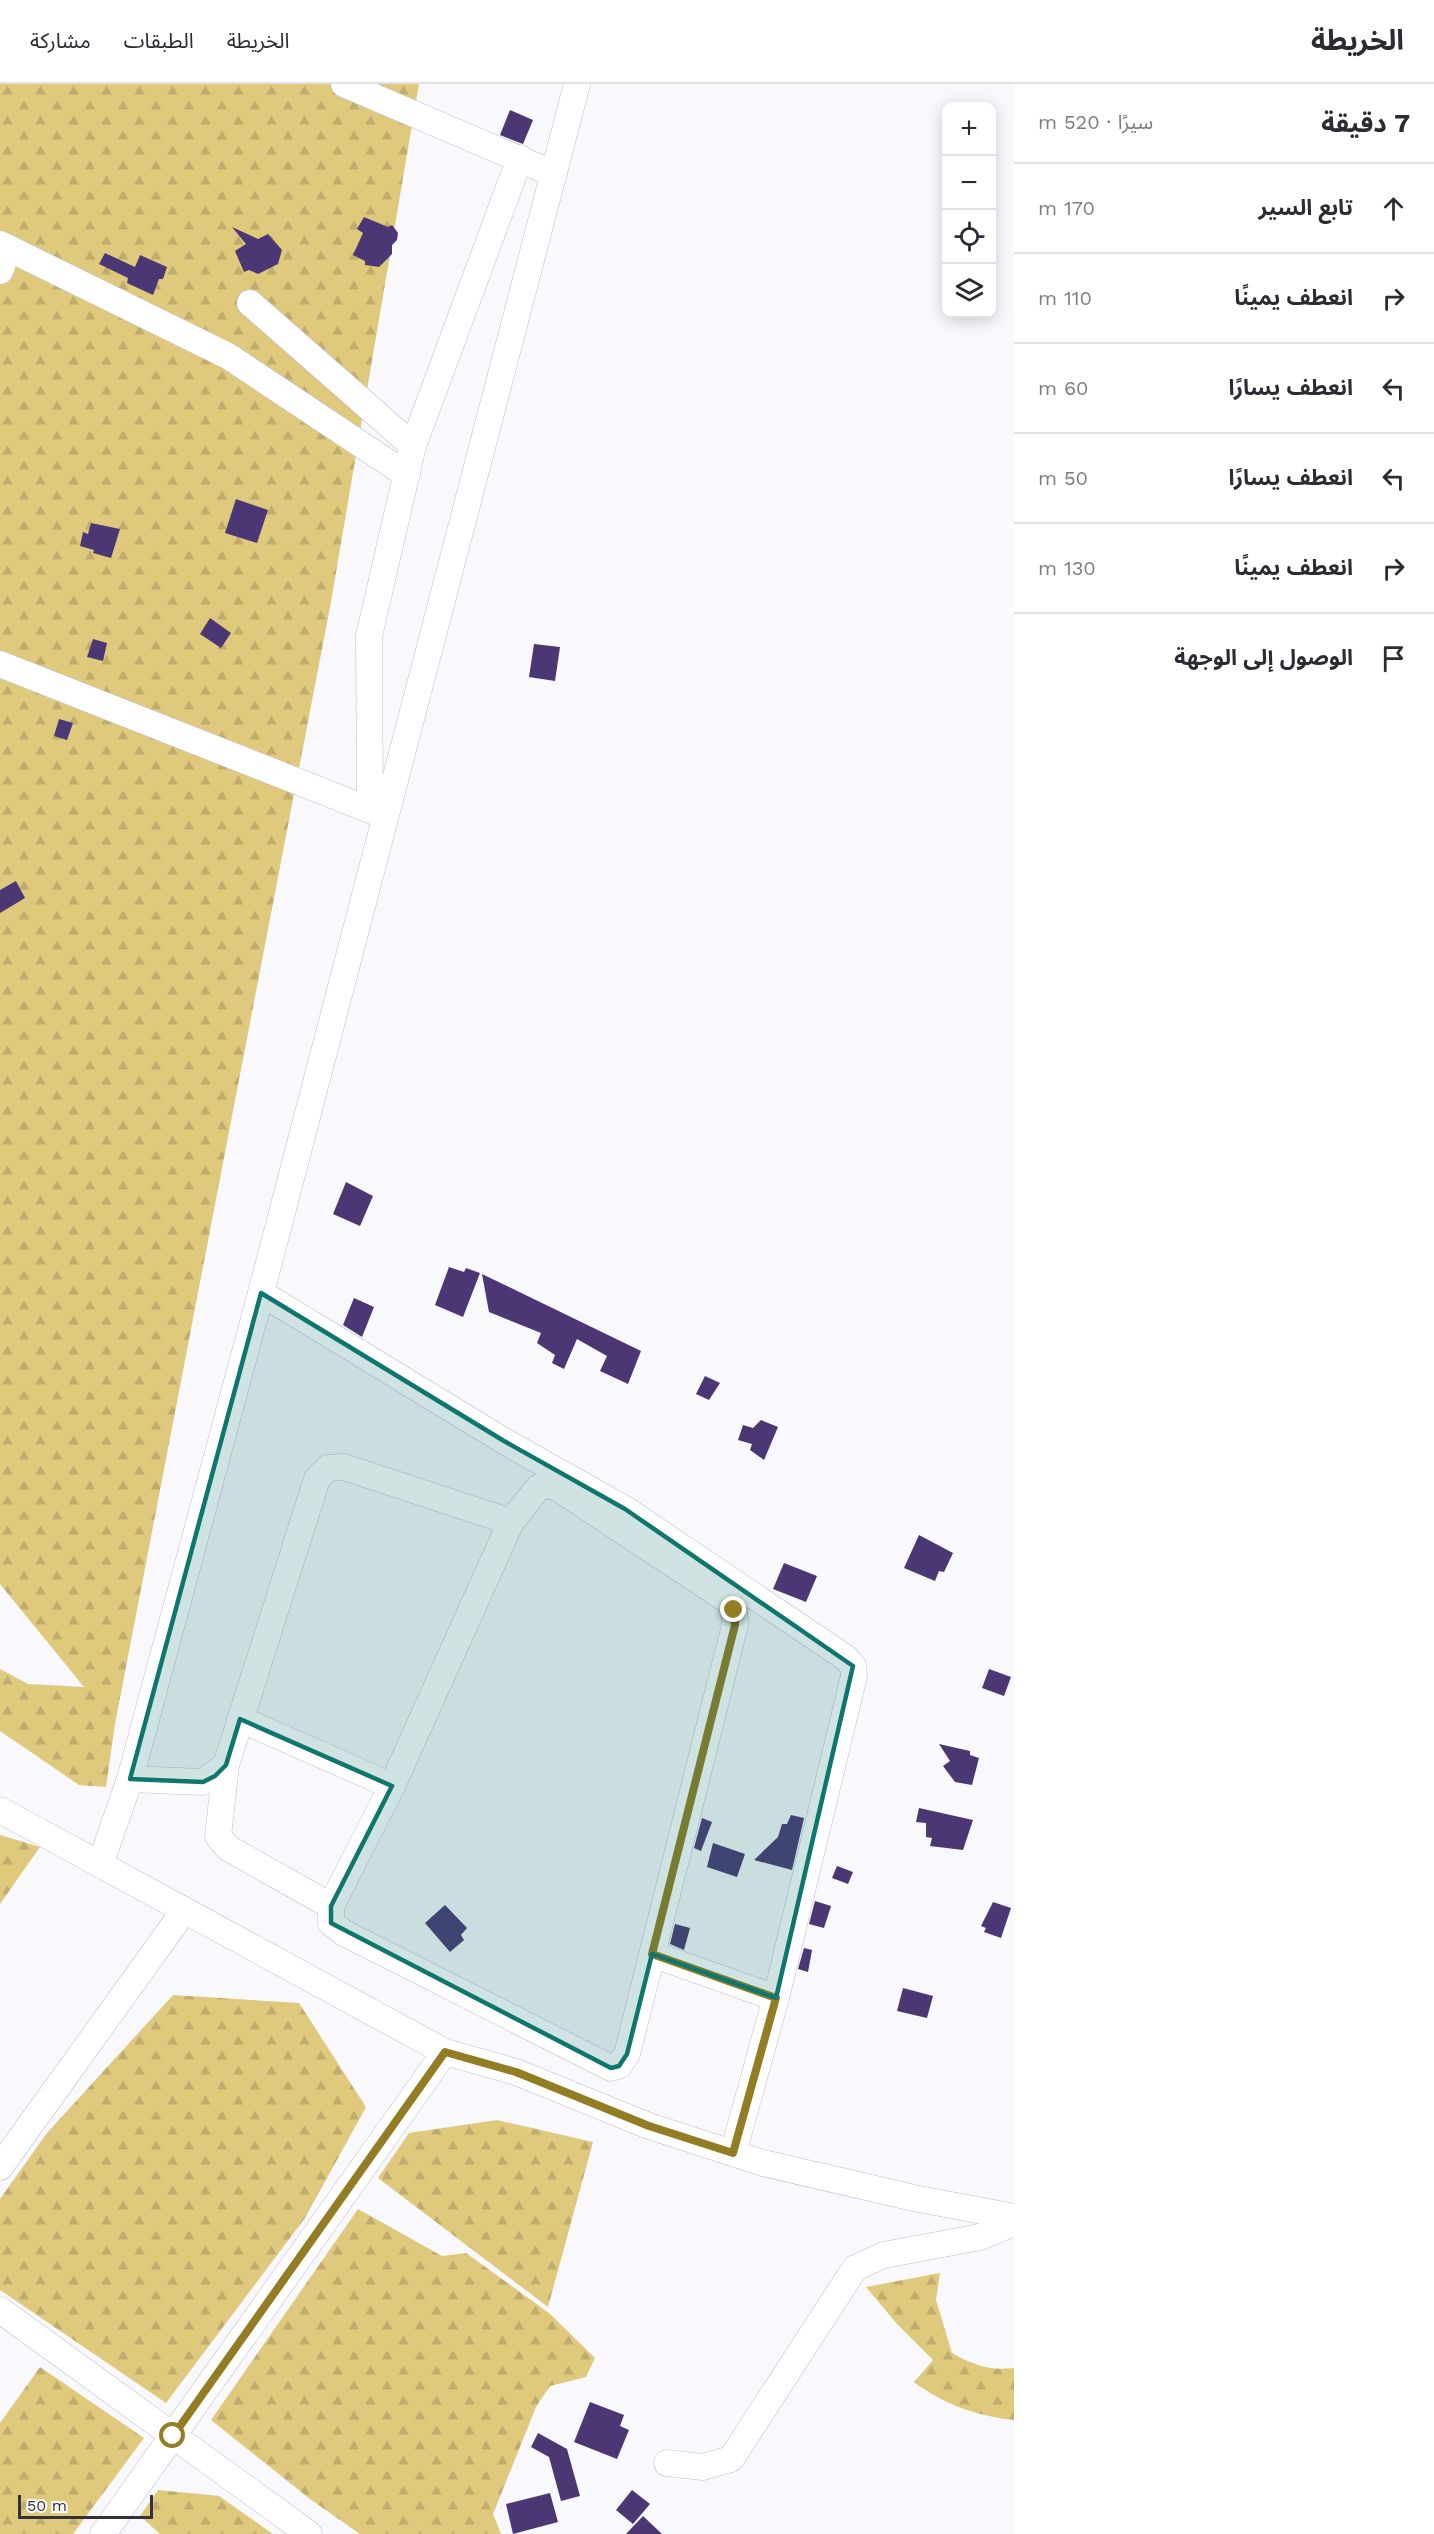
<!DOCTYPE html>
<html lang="ar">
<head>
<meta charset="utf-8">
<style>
  body { margin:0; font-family:"Work Sans","Noto Sans Arabic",sans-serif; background:#f7f7f7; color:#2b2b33; direction:rtl }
  .controls { position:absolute; right:18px; top:18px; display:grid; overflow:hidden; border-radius:12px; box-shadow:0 3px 15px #0003 }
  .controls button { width:54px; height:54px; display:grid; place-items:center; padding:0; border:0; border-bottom:2px solid #e1e1e2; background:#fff; color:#2b2b33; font:30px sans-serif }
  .scale { position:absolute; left:18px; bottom:15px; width:135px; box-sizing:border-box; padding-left:6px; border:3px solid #33313a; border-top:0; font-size:16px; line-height:21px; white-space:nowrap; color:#33313a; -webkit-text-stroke:4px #fff; paint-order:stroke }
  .stop { position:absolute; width:18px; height:18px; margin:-14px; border:4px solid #937d24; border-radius:50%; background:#fff }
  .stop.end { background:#937d24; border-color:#fff; box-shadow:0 2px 6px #0008 }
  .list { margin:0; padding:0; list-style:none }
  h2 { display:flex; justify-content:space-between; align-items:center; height:78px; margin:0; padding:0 24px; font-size:26px }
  h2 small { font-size:20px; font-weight:400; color:#7c7c81 }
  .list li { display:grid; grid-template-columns:39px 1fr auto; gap:18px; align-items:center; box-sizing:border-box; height:90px; padding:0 24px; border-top:2px solid #e1e1e2 }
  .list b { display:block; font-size:22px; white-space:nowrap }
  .list em { font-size:20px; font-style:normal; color:#7c7c81 }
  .icon { flex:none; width:33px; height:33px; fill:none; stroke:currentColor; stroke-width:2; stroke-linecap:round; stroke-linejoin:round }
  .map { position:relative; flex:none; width:1014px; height:2450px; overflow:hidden; direction:ltr }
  header { display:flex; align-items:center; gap:36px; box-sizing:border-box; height:84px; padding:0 30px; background:#fff; border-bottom:2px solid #e1e1e2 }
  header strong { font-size:28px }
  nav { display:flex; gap:33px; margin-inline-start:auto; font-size:21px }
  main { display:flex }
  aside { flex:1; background:#fff }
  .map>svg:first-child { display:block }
  .forest { fill:url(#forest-firs) }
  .building { fill:#4b3773 }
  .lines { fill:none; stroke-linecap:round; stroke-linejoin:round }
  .minor-casing { stroke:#c0bad1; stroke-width:27 }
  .minor { stroke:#fff; stroke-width:26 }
  .route { stroke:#937d24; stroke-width:8 }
  .marked { fill:#0f766e; fill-opacity:0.2; stroke:#0f766e; stroke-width:4.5; stroke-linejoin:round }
</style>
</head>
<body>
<header>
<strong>الخريطة</strong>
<nav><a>الخريطة</a><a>الطبقات</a><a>مشاركة</a></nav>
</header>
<main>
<aside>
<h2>7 دقيقة<small>سيرًا · 520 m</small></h2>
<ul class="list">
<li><svg class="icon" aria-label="ahead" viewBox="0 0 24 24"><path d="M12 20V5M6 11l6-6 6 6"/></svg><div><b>تابع السير</b></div><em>170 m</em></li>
<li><svg class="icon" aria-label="right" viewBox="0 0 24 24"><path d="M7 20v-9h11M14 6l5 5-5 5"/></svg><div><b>انعطف يمينًا</b></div><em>110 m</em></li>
<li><svg class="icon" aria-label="left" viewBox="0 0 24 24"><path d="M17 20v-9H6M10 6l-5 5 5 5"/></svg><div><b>انعطف يسارًا</b></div><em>60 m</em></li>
<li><svg class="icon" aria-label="left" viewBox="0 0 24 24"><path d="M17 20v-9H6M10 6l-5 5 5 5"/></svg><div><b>انعطف يسارًا</b></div><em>50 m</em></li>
<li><svg class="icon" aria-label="right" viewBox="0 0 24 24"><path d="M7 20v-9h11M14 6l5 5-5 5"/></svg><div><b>انعطف يمينًا</b></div><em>130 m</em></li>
<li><svg class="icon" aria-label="arrive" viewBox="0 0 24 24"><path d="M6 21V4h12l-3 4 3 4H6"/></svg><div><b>الوصول إلى الوجهة</b></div></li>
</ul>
</aside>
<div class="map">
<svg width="1014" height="2450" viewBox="0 0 1014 2450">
  <defs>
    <pattern id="forest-firs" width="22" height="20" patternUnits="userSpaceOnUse" patternTransform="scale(1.5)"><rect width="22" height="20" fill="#dfc97d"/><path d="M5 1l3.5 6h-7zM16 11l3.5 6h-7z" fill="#c0ad6d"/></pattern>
  </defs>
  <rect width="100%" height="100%" fill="#f9f8fd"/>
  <g class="forest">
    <path d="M0,0H419L331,518L115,1640L106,1703L79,1701L0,1647V1585L28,1600L84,1603L0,1500Z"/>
    <path d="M0,1751L40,1763L0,1820Z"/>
    <path d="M173,1911L299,1919L366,2023L305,2134L166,2319L0,2206V2115L47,2049Z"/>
    <path d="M497,2036L593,2058L548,2223L378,2094L409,2049Z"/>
    <path d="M358,2125L442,2172L466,2169L549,2229L595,2274L586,2293L550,2302L536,2323L493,2430L501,2450H360L310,2415L211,2336Z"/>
    <path d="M940,2189L936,2216L952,2269C973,2281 990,2287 1014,2284V2336C977,2332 945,2321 914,2298L933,2276L897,2240L866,2203Z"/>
    <path d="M40,2283L144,2354L73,2450H0V2339Z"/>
    <path d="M158,2406L219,2412L273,2450H160L140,2432Z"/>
  </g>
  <g class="building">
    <path d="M510,26L533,36L523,60L500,51Z"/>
    <path d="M364,133L388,143L392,141L398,149L397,156L392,161V170L379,183L365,181V177L353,171L363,149L357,145Z"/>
    <path d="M232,143L258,155L268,150L282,166L278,180L258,190L249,186L244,188L235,167L246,160Z"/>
    <path d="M105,169L135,183L140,171L167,183L163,195H159L153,211L127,199L128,194L99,180Z"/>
    <path d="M236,415L268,426L257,459L225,449Z"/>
    <path d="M91,439L120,445L111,474L93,469L94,466L80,462L83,448L88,450Z"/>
    <path d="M210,534L231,549L221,564L200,550Z"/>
    <path d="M93,555L107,559L103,577L87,573Z"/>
    <path d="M534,560L560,563L555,597L529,593Z"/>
    <path d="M59,635L73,639L67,656L54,652Z"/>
    <path d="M16,797L25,814L0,829V806Z"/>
    <path d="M346,1098L373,1112L360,1142L333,1130Z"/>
    <path d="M449,1183L464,1188L466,1184L480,1189L463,1233L435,1221Z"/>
    <path d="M482,1190L641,1267L628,1300L600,1287L607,1272L577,1255L564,1285L552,1279L555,1271L537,1259L541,1249L489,1228Z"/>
    <path d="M354,1214L374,1223L362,1253L343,1241Z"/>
    <path d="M705,1292L720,1299L709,1316L696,1310Z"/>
    <path d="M761,1336L778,1343L764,1376L750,1366L752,1360L738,1356L743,1341L753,1344Z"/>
    <path d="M919,1451L953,1469L944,1488L939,1487L935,1497L904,1484Z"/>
    <path d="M784,1479L817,1492L806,1518L773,1505Z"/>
    <path d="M989,1585L1011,1593L1004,1612L982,1604Z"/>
    <path d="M939,1660L970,1667V1671L979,1674L972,1701L955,1698L943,1682L950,1677Z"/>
    <path d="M919,1724L973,1736L963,1766L930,1762L932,1754L926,1753V1739L916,1738Z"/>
    <path d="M791,1731L804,1734L792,1786L754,1776L778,1753L782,1740H787Z"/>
    <path d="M702,1734L712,1738L701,1767L694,1764Z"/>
    <path d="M713,1759L745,1770L737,1793L707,1783Z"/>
    <path d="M837,1782L853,1788L848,1800L832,1794Z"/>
    <path d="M815,1817L831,1822L824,1844L809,1840Z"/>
    <path d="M993,1818L1011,1824L1001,1854L984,1848L986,1844L981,1842Z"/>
    <path d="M445,1821L467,1844L461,1851L464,1856L450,1868L425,1839Z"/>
    <path d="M675,1840L690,1844L684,1866L670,1860Z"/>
    <path d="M804,1864L812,1866L808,1888L798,1885Z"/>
    <path d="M903,1904L933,1912L927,1934L897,1927Z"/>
    <path d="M590,2318L624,2331L620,2342L629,2346L617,2375L574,2358Z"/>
    <path d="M538,2349L567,2365L580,2412L561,2417L549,2373L531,2363Z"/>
    <path d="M632,2406L650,2420L633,2440L616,2426Z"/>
    <path d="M550,2409L558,2438L513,2450L506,2420Z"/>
    <path d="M643,2432L662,2450H626Z"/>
  </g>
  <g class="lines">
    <g class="minor-casing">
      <g id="minor">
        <path d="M344,0L554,90"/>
        <path d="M0,160L228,272L407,391"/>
        <path d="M0,187L9,164"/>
        <path d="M250,219L413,362"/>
        <path d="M0,580L385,732"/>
        <path d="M370,726L369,552L413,362L520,74"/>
        <path d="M261,1209L504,1357L625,1425L846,1574L853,1582L854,1592L776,1914L733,2069"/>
        <path d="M545,1401L556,1403L729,1517L734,1526L735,1541L627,1970L619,1982L611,1984L344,1849L331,1839V1822L392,1702L511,1438L538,1404Z"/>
        <path d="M240,1635L392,1702"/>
        <path d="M226,1681L218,1752L228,1764L331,1822"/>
        <path d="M130,1695L203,1698L226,1681L317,1395L328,1384L344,1383L511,1438"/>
        <path d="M0,1726L445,1968L516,1988L649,2042L763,2079L914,2114L1014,2133"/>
        <path d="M100,1781L130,1695L261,1209L577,0"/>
        <path d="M652,1870L776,1914"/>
        <path d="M0,2083L184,1827"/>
        <path d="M0,2226L309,2450"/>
        <path d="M667,2379L703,2383L731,2375L855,2184L884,2171L980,2153L1014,2139"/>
        <path d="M103,2450L445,1968"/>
      </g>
    </g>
    <use href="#minor" class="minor"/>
  </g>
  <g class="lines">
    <path class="route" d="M173,2352L445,1968L516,1988L649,2042L733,2069L776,1914L652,1870L735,1541L734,1526"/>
  </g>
  <path class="marked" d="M261,1209L504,1357L625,1425L853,1582L776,1914L652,1870L627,1970L619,1982L611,1984L331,1839V1822L392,1702L240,1635L226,1681L215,1692L203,1698L130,1695Z"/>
</svg>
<div class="controls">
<button>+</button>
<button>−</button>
<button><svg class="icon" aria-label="locate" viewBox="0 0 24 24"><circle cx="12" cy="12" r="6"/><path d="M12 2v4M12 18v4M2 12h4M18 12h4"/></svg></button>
<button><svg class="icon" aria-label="layers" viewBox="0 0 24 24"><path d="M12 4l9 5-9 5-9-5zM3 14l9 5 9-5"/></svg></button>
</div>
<div class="scale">50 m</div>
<div class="stop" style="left:173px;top:2352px"></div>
<div class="stop end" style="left:734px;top:1526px"></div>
</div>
</main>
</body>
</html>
